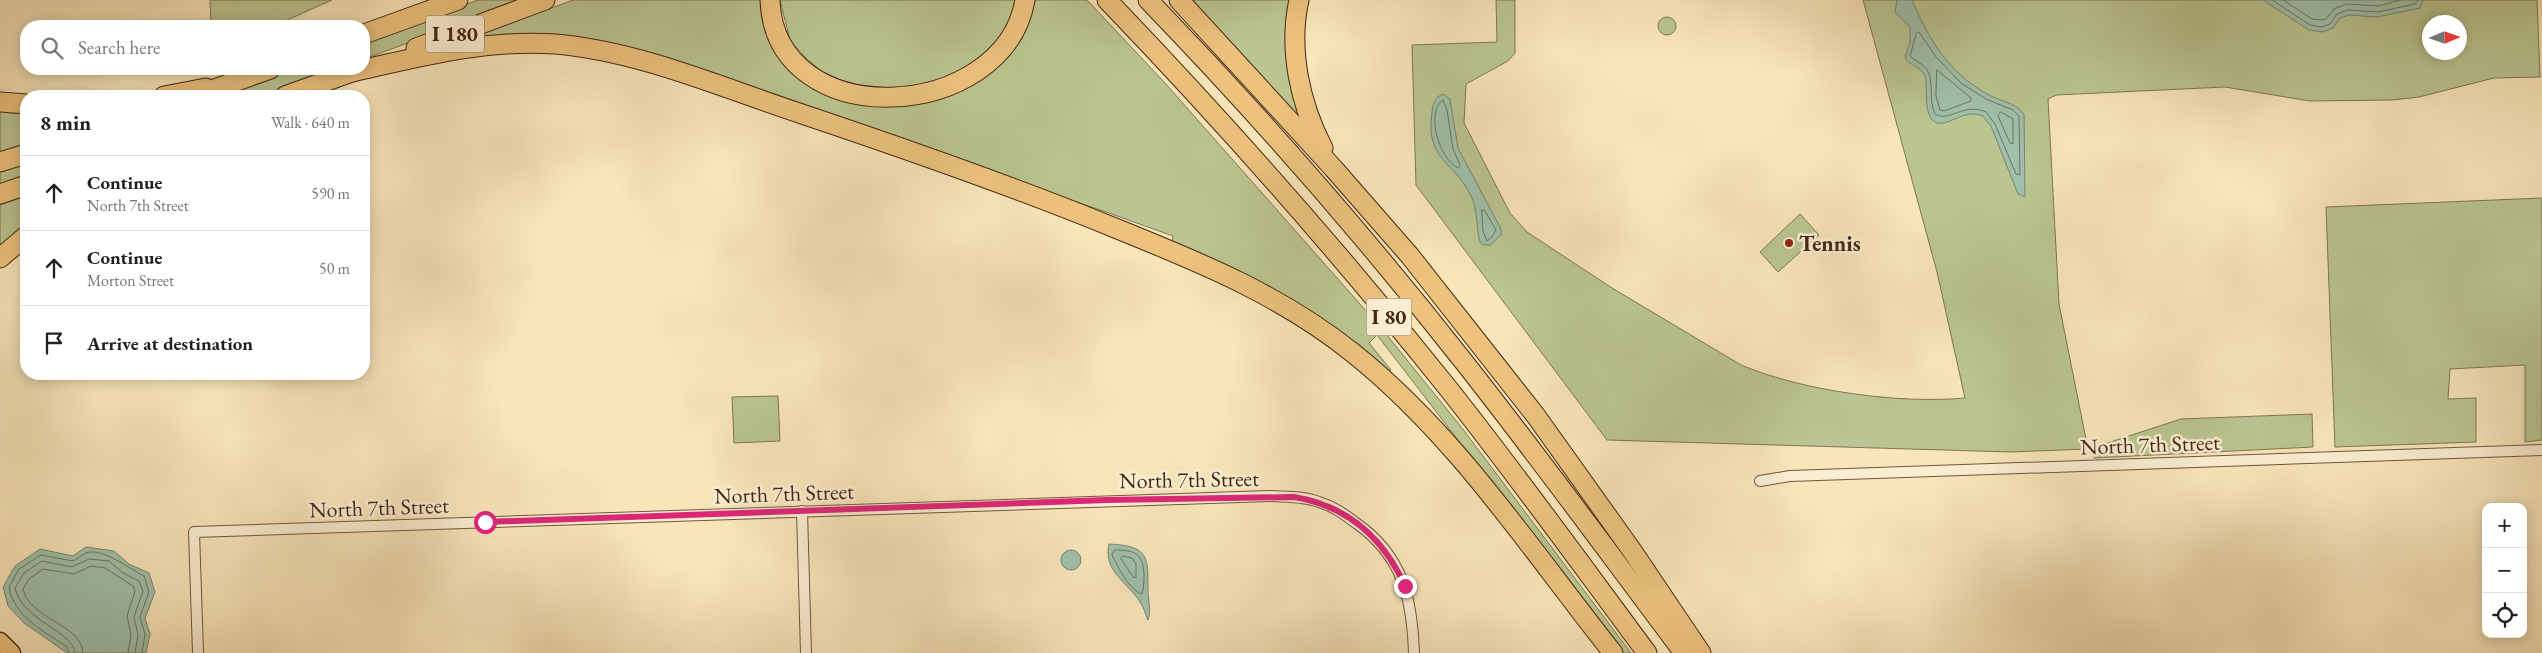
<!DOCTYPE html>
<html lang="en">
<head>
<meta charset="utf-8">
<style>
  body { margin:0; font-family:"EB Garamond",serif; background:#f6f6f6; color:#202124 }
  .controls { position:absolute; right:15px; bottom:15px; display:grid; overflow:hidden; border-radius:10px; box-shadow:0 2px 12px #0003 }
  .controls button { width:45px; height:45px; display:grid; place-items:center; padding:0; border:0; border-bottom:1px solid #e0e0e0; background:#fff; color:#202124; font:25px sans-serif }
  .compass { position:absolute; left:2422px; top:15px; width:45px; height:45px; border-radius:50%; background:#fff; box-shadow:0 2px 12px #0003; rotate:88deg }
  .stop { position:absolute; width:15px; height:15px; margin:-11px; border:4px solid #db2777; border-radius:50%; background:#fff }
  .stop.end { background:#db2777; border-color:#fff; box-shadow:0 1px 5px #0008 }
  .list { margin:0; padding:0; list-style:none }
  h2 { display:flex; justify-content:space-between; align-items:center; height:65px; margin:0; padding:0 20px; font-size:21px }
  h2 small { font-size:16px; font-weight:400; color:#757577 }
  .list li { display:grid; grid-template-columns:32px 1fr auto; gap:15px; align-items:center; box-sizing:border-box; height:75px; padding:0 20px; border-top:1px solid #e0e0e0 }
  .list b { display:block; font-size:19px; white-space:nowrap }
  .list p { margin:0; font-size:16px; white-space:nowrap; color:#757577 }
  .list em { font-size:16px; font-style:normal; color:#757577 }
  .icon { flex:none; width:28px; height:28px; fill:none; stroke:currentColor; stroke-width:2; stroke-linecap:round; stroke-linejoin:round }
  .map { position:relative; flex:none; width:2542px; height:653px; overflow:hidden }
  .search { position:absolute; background:#fff; box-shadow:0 2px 12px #0003; left:20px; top:20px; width:350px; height:55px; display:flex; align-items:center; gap:12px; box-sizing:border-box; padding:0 18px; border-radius:20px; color:#757577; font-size:19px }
  .panel { position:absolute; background:#fff; box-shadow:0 2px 12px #0003; left:20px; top:90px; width:350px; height:290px; border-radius:20px }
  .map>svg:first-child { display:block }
  .green { fill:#bac591; stroke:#807652; fill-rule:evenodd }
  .water { fill:#9fc0aa; stroke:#7b836e }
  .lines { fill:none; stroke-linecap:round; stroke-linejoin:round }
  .shore { stroke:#72745e; stroke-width:1 }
  .street-casing { stroke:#72563d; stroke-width:12 }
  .primary-casing { stroke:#452713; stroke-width:19 }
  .highway-casing { stroke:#452713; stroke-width:21 }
  .street { stroke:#faeed2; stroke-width:10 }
  .primary { stroke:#ecc27d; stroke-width:16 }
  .highway { stroke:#ecc27d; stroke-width:19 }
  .route { stroke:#db2777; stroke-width:6 }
  .poi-dot { fill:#8f2418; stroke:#faeed2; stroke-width:2 }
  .labels { text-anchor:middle; stroke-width:5; stroke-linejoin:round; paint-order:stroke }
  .shield { fill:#faeed2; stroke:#7b634c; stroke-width:1 }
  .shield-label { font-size:21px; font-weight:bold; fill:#452713 }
  .poi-label { font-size:22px; font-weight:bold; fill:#452713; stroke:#faeed2; text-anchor:start }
  .street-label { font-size:22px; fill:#452713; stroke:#faeed2 }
</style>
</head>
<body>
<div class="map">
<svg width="2542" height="653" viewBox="0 0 2542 653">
  <rect width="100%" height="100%" fill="#f8e5ba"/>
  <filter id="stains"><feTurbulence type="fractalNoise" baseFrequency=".004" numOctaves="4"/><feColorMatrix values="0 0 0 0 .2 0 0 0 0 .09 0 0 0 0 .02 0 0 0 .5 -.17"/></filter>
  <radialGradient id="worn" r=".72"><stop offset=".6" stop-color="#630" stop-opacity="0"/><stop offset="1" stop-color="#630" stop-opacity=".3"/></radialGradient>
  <g class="green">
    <path d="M210,0H332L274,26H211Z"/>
    <path d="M478,0H525L364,59V42Z"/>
    <path d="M573,0H766L813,84L942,98L971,84L990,71L1012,49L1027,26L1032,0H1087L1165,83L1382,329L1462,428L1631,653H1622L1377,335L1369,343L1391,370L1386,374L1172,243L1173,236L1109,213L680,68L468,39Z"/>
    <path d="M780,0H1019L1004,39L988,54L938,82L905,90L850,84L822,72L805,57L790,40Z"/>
    <path d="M1190,0H1297L1305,123L1297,115Z"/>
    <path d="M1496,0H1515V53L1508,61L1466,84L1464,123L1510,213L1527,232L1612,288L1741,365C1803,391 1898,404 1965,398L1937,272L1863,0H2537L2540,77L2494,78L2419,97L2392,100L2310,101L2225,87L2056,95L2048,99L2059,304L2088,449L2011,452L1607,440L1416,185L1412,45L1497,42ZM2430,22H2460V52H2430Z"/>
    <circle cx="1667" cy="26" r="9"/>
    <path d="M290,69H337L261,96H216Z"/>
    <path d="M0,106L26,108V143L0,152Z"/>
    <path d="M26,161V178L0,187V169Z"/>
    <path d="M26,196V230L0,251V205Z"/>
    <path d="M2542,198V440L2525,442V365L2450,369L2448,399L2476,398V442L2335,447L2326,207Z"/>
    <path d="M1800,214L1819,235L1778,272L1760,252Z"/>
    <path d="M778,396L780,441L734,443L732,397Z"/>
    <path d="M2312,414L2313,447L2094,458L2095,447L2181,419Z"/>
  </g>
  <g class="water">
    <path d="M1897,0H1912C1930,41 1947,71 1987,94C1999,101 2015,102 2024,114L2025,197L2018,194L1991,126L1983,116C1970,111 1962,116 1950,121C1919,134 1929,88 1925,76C1921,66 1910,66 1905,58L1910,42V27L1895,12Z"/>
    <path d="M2263,0H2423L2420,8L2377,17L2349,15L2340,18L2333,28L2323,32L2309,30Z"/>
    <path d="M1443,94L1450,99L1458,148L1501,229V235L1490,245H1483L1480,242C1476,227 1478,210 1471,196C1454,160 1425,161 1432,112C1433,104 1435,97 1443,94Z"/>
    <path d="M1109,544C1150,546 1148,557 1148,593C1149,602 1151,613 1148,620C1145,614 1144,607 1140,602C1127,581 1103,572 1109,544Z"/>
    <path d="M86,547L114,551L129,564L149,573L155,592L145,618L150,634L146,653H67L24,623L8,606L3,587L15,566L40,549L73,556Z"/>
    <circle cx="1071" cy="560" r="10"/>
  </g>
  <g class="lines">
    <g class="shore">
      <path d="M2272,0L2310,25L2322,27L2330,24L2337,14L2348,10L2378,12L2415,4L2418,0"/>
      <path d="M2283,0L2312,19L2322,20L2326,19L2334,9L2346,4L2378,6L2401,0"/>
      <path d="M1919,32L1936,57L1961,83L1986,99L2013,110L2019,116L2020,175L2016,174L1995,124L1986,112C1963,102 1949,123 1935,114C1928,100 1935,81 1926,68C1921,63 1915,61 1910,56L1916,34Z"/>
      <path d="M1937,70L1971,98V101L1944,111L1940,110L1936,96Z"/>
      <path d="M1443,100L1447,110L1453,149L1460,165L1458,168C1439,159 1425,111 1443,100Z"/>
      <path d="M2001,112L2013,119V144L2010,143L1998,116Z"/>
      <path d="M1482,210L1485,211L1496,230L1492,237L1487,241L1483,231Z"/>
      <path d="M1115,550C1134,550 1143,553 1144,574C1144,580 1144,588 1142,594C1129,590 1118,567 1112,555Z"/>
      <path d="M1123,556L1132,558L1136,564V578L1133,577L1121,559Z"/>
      <path d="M69,653L67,647C44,631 14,617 9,587L19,569L41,555L73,561C78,559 81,555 86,553C102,547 130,569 144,576L149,592L140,617L145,634L142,653"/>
      <path d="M75,653C74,631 22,621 15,588L24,573L42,561L72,567L89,559L109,561L123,573L139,581L143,591L134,617L138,635L135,653"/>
      <path d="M83,653C82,624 29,619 23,589L29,579L43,569L74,574L91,566L105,568L133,586L135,591L127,616L131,635L128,653"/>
    </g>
    <g class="street-casing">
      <g id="street">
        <path d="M1760,481L1790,476L2542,450"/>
        <path d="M802,511L806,653"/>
        <path d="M198,653L194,532L1270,496C1286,497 1304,496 1319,502C1333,506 1344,514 1356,523C1403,556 1412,598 1414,653"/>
      </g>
    </g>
    <g class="primary-casing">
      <path id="primary" d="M0,641L12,653"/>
    </g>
    <g class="highway-casing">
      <g id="highway">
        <path d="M770,0C775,136 1004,123 1025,0"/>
        <path d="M1107,0C1226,124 1340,253 1447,387C1516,474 1581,564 1647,653"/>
        <path d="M1148,0C1259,115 1365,236 1464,362C1539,457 1611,556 1684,653"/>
        <path d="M1179,0L1334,169L1410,256L1536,416L1633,552L1701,653"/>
        <path d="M1299,0C1288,49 1300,104 1323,148"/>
        <path d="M364,34L458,0"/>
        <path d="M416,48L545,0"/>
        <path d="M352,72C419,57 486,39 555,44C639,51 723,88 802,114C909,150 1016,187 1120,230C1204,264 1282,296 1353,353C1457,436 1531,550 1613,653"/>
        <path d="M164,96L206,88"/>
        <path d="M195,96L270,69"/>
        <path d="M285,96L360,69"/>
        <path d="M0,102L26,104"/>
        <path d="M0,162L26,154"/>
        <path d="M0,194L26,185"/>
        <path d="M0,258L26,236"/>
      </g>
    </g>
    <use href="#street" class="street"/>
    <use href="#primary" class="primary"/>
    <use href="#highway" class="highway"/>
  </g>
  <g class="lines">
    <path class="route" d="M485,522L1107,500L1294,497C1348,506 1383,537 1405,586"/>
  </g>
  <circle class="poi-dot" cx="1789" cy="243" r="5"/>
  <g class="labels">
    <g class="shield">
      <rect x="426" y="15.5" width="58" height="37" rx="4"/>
      <rect x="1366.5" y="298.5" width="45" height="37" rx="4"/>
    </g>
    <g class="shield-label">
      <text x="455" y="41">I 180</text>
      <text x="1389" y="324">I 80</text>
    </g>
    <g class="poi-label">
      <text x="1799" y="251">Tennis</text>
    </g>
    <g class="street-label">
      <text transform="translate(2150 444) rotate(-2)" y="8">North 7th Street</text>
      <text transform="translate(1189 479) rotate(-1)" y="8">North 7th Street</text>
      <text transform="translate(784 493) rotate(-2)" y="8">North 7th Street</text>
      <text transform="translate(379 507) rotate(-2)" y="8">North 7th Street</text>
    </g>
  </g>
  <rect width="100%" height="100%" filter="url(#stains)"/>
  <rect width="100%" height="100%" fill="url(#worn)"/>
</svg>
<div class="controls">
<button>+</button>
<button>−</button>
<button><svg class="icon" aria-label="locate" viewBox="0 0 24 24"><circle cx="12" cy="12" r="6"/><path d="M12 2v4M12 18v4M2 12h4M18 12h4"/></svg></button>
</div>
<svg class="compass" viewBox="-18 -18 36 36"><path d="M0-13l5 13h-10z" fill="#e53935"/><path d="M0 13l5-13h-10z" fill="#757577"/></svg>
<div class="stop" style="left:485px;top:522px"></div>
<div class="stop end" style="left:1405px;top:586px"></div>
<div class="search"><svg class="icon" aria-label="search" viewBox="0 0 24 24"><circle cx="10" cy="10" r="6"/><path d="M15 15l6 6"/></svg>Search here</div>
<section class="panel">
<h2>8 min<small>Walk · 640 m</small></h2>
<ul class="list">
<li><svg class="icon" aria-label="ahead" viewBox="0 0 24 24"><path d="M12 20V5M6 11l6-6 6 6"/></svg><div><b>Continue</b><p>North 7th Street</p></div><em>590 m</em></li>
<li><svg class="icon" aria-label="ahead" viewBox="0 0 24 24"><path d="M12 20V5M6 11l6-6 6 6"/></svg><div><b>Continue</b><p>Morton Street</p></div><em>50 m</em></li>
<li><svg class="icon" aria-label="arrive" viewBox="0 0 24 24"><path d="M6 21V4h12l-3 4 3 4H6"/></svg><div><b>Arrive at destination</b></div></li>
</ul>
</section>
</div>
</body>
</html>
